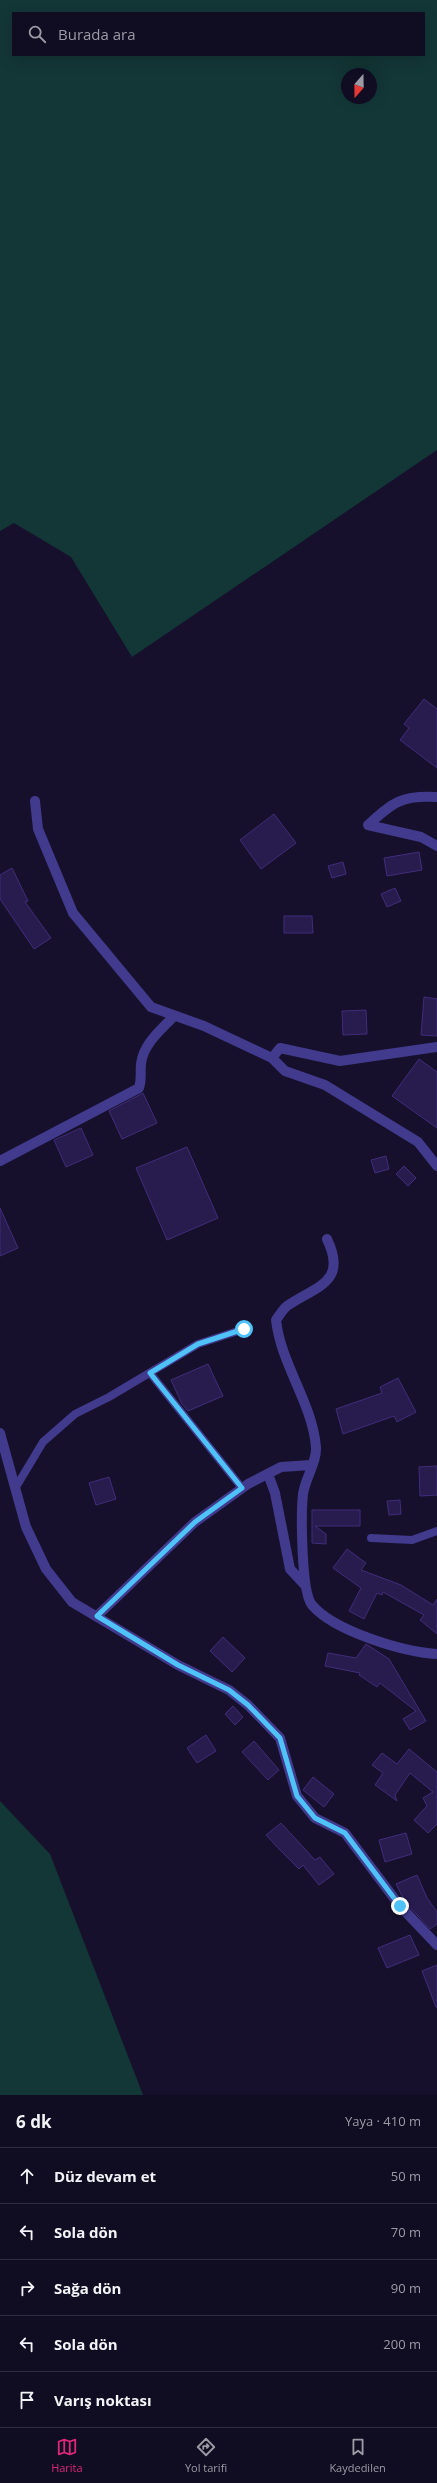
<!DOCTYPE html>
<html lang="tr">
<head>
<meta charset="utf-8">
<style>
  body { margin:0; font-family:"Open Sans",sans-serif; background:#19152a; color:#f1f3f6 }
  .compass { position:absolute; left:341px; top:68px; width:36px; height:36px; border-radius:50%; background:#100c21; box-shadow:0 4px 16px #0002; rotate:200deg }
  .stop { position:absolute; width:12px; height:12px; margin:-9px; border:3px solid #4fc3f7; border-radius:50%; background:#fff }
  .stop.end { background:#4fc3f7; border-color:#fff; box-shadow:0 1px 4px #0008 }
  .list { margin:0; padding:0; list-style:none }
  h2 { display:flex; justify-content:space-between; align-items:center; height:52px; margin:0; padding:0 16px; font-size:17px }
  h2 small { font-size:13px; font-weight:400; color:#9c9ba5 }
  .list li { display:grid; grid-template-columns:26px 1fr auto; gap:12px; align-items:center; box-sizing:border-box; height:56px; padding:0 16px; border-top:1px solid #302c3f }
  .list b { display:block; font-size:15px; white-space:nowrap }
  .list em { font-size:13px; font-style:normal; color:#9c9ba5 }
  .icon { flex:none; width:22px; height:22px; fill:none; stroke:currentColor; stroke-width:2; stroke-linecap:round; stroke-linejoin:round }
  .map { position:relative; flex:none; width:437px; height:2095px; overflow:hidden }
  .search { position:absolute; background:#100c21; box-shadow:0 4px 16px #0002; left:12px; right:12px; top:12px; height:44px; display:flex; align-items:center; gap:10px; box-sizing:border-box; padding:0 14px; border-radius:0px; color:#9c9ba5; font-size:15px }
  .sheet { height:332px; background:#100c21 }
  nav { display:flex; justify-content:space-around; align-items:center; box-sizing:border-box; height:56px; border-top:1px solid #302c3f; background:#100c21; font-size:11px; color:#9c9ba5 }
  nav a { display:grid; justify-items:center; gap:2px }
  nav .on { color:#db2777 }
  .map>svg:first-child { display:block }
  .green { fill:#133636; fill-rule:evenodd }
  .building { fill:#281b4e; stroke:#402d7b }
  .lines { fill:none; stroke-linecap:round; stroke-linejoin:round }
  .service { stroke:#413a8d; stroke-width:8 }
  .minor { stroke:#413a8d; stroke-width:10 }
  .route { stroke:#4fc3f7; stroke-width:5 }
</style>
</head>
<body>
<div class="map">
<svg width="437" height="2095" viewBox="0 0 437 2095">
  <rect width="100%" height="100%" fill="#16102c"/>
  <g class="green">
    <path d="M0,0H437V450L132,657L71,557L14,523L0,531ZM13,13H424V55H13ZM347,74H371V98H347Z"/>
    <path d="M0,1801L50,1854L143,2095H0Z"/>
  </g>
  <g class="building">
    <path d="M424,699L437,709V768L400,740L409,728L404,724Z"/>
    <path d="M274,814L296,843L261,869L240,840Z"/>
    <path d="M419,852L422,870L387,876L384,858Z"/>
    <path d="M343,862L346,874L332,878L328,866Z"/>
    <path d="M12,868L28,901L25,902L51,938L34,949L0,899V875Z"/>
    <path d="M395,888L401,901L387,907L381,894Z"/>
    <path d="M284,916H312L313,933H284Z"/>
    <path d="M424,997L437,999V1036L421,1035Z"/>
    <path d="M366,1010L367,1034L343,1035L342,1011Z"/>
    <path d="M419,1059L437,1072V1128L392,1096Z"/>
    <path d="M143,1093L157,1123L122,1139L109,1111Z"/>
    <path d="M81,1128L93,1155L66,1167L54,1140Z"/>
    <path d="M187,1147L218,1218L167,1240L136,1168Z"/>
    <path d="M386,1156L389,1169L375,1173L371,1160Z"/>
    <path d="M404,1166L416,1178L408,1186L396,1174Z"/>
    <path d="M0,1208L18,1248L0,1256Z"/>
    <path d="M208,1364L223,1396L188,1411L182,1404L171,1380Z"/>
    <path d="M398,1378L416,1412L397,1422L394,1416L343,1434L336,1409L382,1393L380,1387Z"/>
    <path d="M437,1466V1495L420,1496L419,1467Z"/>
    <path d="M109,1477L116,1499L96,1505L89,1483Z"/>
    <path d="M400,1500L401,1514L389,1515L387,1501Z"/>
    <path d="M312,1510H360V1526H315L326,1534V1544L312,1543Z"/>
    <path d="M347,1549L366,1563L361,1570L401,1585L433,1605L437,1599V1634L420,1620L424,1615L383,1592L382,1595L377,1593L364,1619L349,1611L361,1588L333,1568Z"/>
    <path d="M223,1637L245,1658L232,1672L210,1651Z"/>
    <path d="M366,1644L389,1659L426,1721L410,1730L403,1719L416,1711L380,1683L377,1687L359,1675L360,1673L325,1666L328,1653L356,1658Z"/>
    <path d="M233,1706L243,1717L235,1725L225,1714Z"/>
    <path d="M206,1735L216,1751L197,1763L187,1748Z"/>
    <path d="M254,1741L279,1770L268,1780L242,1752Z"/>
    <path d="M409,1749L437,1772V1824L428,1833L414,1820L427,1806L423,1798L433,1792L410,1773L395,1795L397,1801L375,1785L383,1773L372,1765L382,1753L397,1764Z"/>
    <path d="M313,1777L334,1794L324,1807L303,1790Z"/>
    <path d="M281,1823L315,1860L320,1857L334,1874L319,1885L303,1865L299,1869L280,1850L266,1835Z"/>
    <path d="M406,1833L412,1854L385,1862L379,1840Z"/>
    <path d="M417,1875L427,1898L437,1912V1924L430,1929L405,1902L396,1884Z"/>
    <path d="M410,1935L419,1955L387,1968L378,1948Z"/>
    <path d="M437,1965V2007H436L422,1971Z"/>
  </g>
  <g class="lines">
    <g class="service">
      <path d="M150,1373L242,1488"/>
      <path d="M16,1487L43,1442L75,1414L109,1397L198,1344L244,1329"/>
      <path d="M371,1538L412,1540L437,1531"/>
    </g>
    <g class="minor">
      <path d="M437,797C402,795 393,802 368,825L421,837L437,846"/>
      <path d="M35,801L38,829L73,913L151,1007L204,1026L272,1058L285,1071L325,1085L418,1142L437,1166"/>
      <path d="M272,1058L280,1048L340,1061L437,1047"/>
      <path d="M0,1161L139,1088C142,1079 140,1073 141,1064C143,1044 161,1030 174,1016"/>
      <path d="M327,1239C348,1283 316,1286 287,1306C283,1309 279,1316 276,1320C281,1365 312,1402 316,1447C317,1462 305,1479 303,1494C301,1513 301,1592 312,1605C334,1631 403,1652 437,1654"/>
      <path d="M0,1433L26,1527L46,1569L72,1602L178,1665L229,1690L248,1705L280,1738L297,1796L315,1818L345,1833L400,1906L437,1945"/>
      <path d="M268,1474L275,1493L290,1569L304,1584"/>
      <path d="M97,1616L195,1522L248,1484L281,1467L311,1465"/>
    </g>
  </g>
  <g class="lines">
    <path class="route" d="M244,1329L198,1344L150,1373L242,1488L195,1522L97,1616L178,1665L229,1690L248,1705L280,1738L297,1796L315,1818L345,1833L400,1906"/>
  </g>
</svg>
<svg class="compass" viewBox="-18 -18 36 36"><path d="M0-13l5 13h-10z" fill="#e53935"/><path d="M0 13l5-13h-10z" fill="#9c9ba5"/></svg>
<div class="stop" style="left:244px;top:1329px"></div>
<div class="stop end" style="left:400px;top:1906px"></div>
<div class="search"><svg class="icon" aria-label="search" viewBox="0 0 24 24"><circle cx="10" cy="10" r="6"/><path d="M15 15l6 6"/></svg>Burada ara</div>
</div>
<section class="sheet">
<h2>6 dk<small>Yaya · 410 m</small></h2>
<ul class="list">
<li><svg class="icon" aria-label="ahead" viewBox="0 0 24 24"><path d="M12 20V5M6 11l6-6 6 6"/></svg><div><b>Düz devam et</b></div><em>50 m</em></li>
<li><svg class="icon" aria-label="left" viewBox="0 0 24 24"><path d="M17 20v-9H6M10 6l-5 5 5 5"/></svg><div><b>Sola dön</b></div><em>70 m</em></li>
<li><svg class="icon" aria-label="right" viewBox="0 0 24 24"><path d="M7 20v-9h11M14 6l5 5-5 5"/></svg><div><b>Sağa dön</b></div><em>90 m</em></li>
<li><svg class="icon" aria-label="left" viewBox="0 0 24 24"><path d="M17 20v-9H6M10 6l-5 5 5 5"/></svg><div><b>Sola dön</b></div><em>200 m</em></li>
<li><svg class="icon" aria-label="arrive" viewBox="0 0 24 24"><path d="M6 21V4h12l-3 4 3 4H6"/></svg><div><b>Varış noktası</b></div></li>
</ul>
</section>
<nav>
<a class="on"><svg class="icon" aria-label="map" viewBox="0 0 24 24"><path d="M3 6l6-2 6 2 6-2v14l-6 2-6-2-6 2zM9 4v14M15 6v14"/></svg>Harita</a>
<a><svg class="icon" aria-label="directions" viewBox="0 0 24 24"><path d="M12 3l9 9-9 9-9-9zM9 14v-3h6M13 9l2 2-2 2"/></svg>Yol tarifi</a>
<a><svg class="icon" aria-label="saved" viewBox="0 0 24 24"><path d="M7 4h10v16l-5-4-5 4z"/></svg>Kaydedilen</a>
</nav>
</body>
</html>
